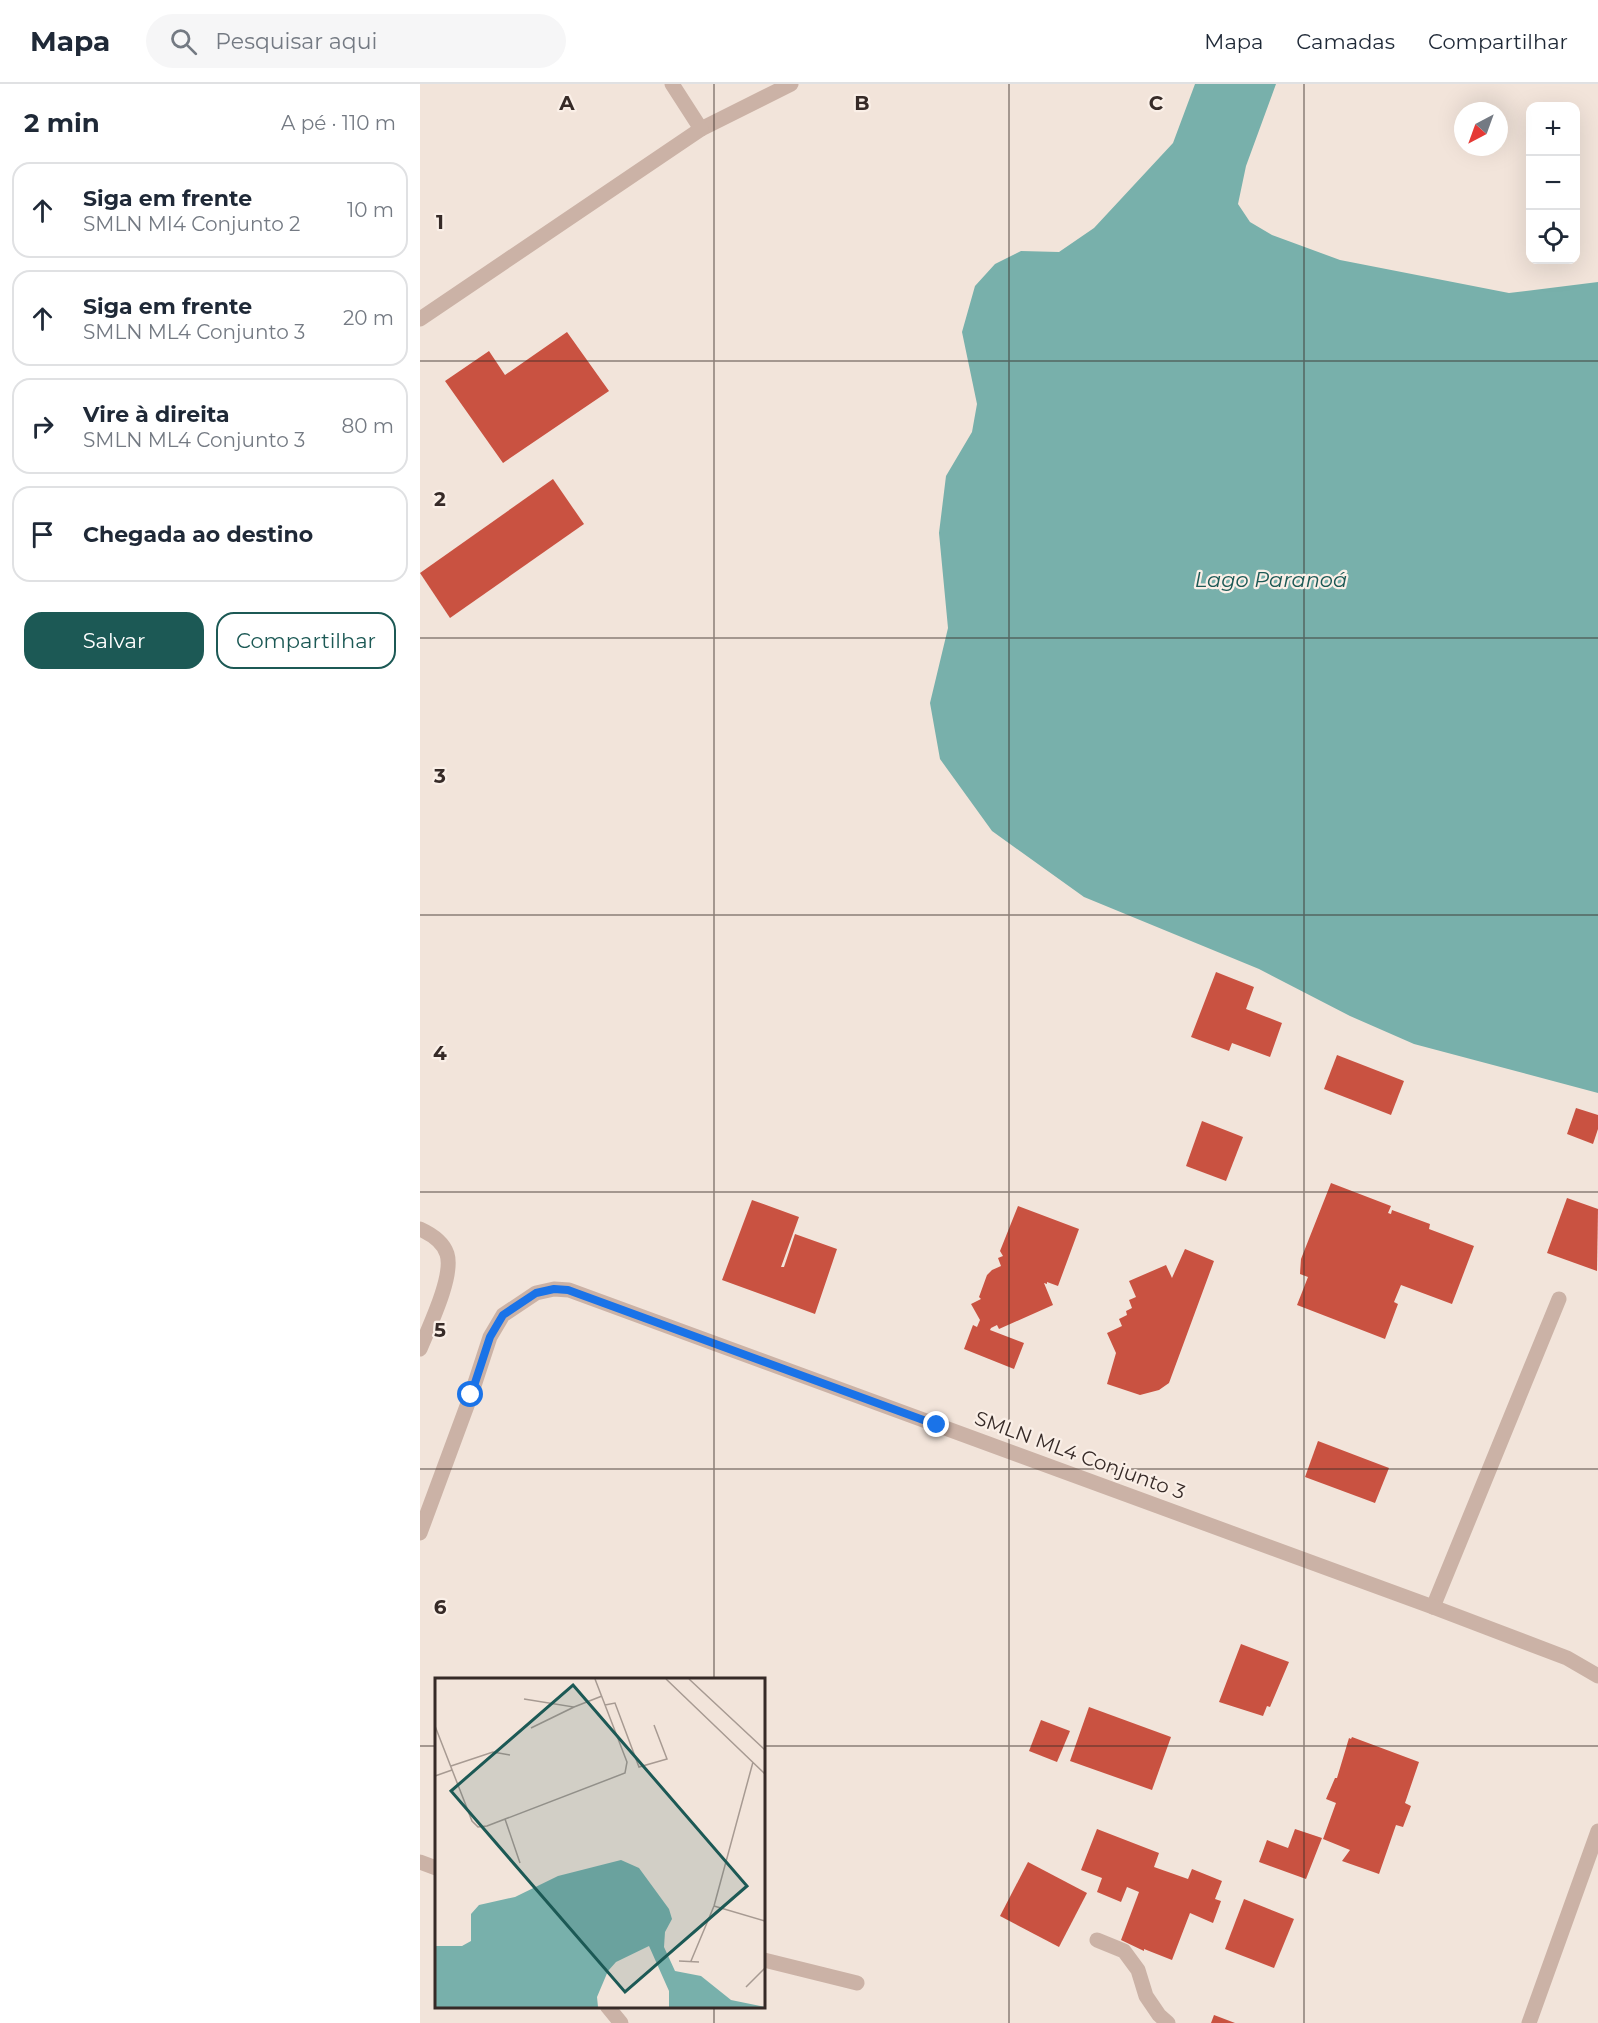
<!DOCTYPE html>
<html lang="pt">
<head>
<meta charset="utf-8">
<style>
  body { margin:0; font-family:Montserrat,sans-serif; background:#f6f6f7; color:#1f2937 }
  .controls { position:absolute; right:18px; top:18px; display:grid; overflow:hidden; border-radius:12px; box-shadow:0 6px 24px #0002 }
  .controls button { width:54px; height:54px; display:grid; place-items:center; padding:0; border:0; border-bottom:2px solid #e0e1e3; background:#fff; color:#1f2937; font:30px sans-serif }
  .compass { position:absolute; left:1034px; top:18px; width:54px; height:54px; border-radius:50%; background:#fff; box-shadow:0 6px 24px #0002; rotate:221deg }
  .stop { position:absolute; width:18px; height:18px; margin:-14px; border:4px solid #1a73e8; border-radius:50%; background:#fff }
  .stop.end { background:#1a73e8; border-color:#fff; box-shadow:0 2px 6px #0008 }
  .list { margin:0; padding:0; list-style:none }
  h2 { display:flex; justify-content:space-between; align-items:center; height:78px; margin:0; padding:0 24px; font-size:26px }
  h2 small { font-size:20px; font-weight:400; color:#747a83 }
  .list li { display:grid; grid-template-columns:39px 1fr auto; gap:18px; align-items:center; box-sizing:border-box; height:96px; margin:0 12px 12px; padding:0 12px; border:2px solid #e0e1e3; border-radius:18px }
  .list b { display:block; font-size:22px; white-space:nowrap }
  .list p { margin:0; font-size:20px; white-space:nowrap; color:#747a83 }
  .list em { font-size:20px; font-style:normal; color:#747a83 }
  .actions { display:flex; gap:12px; padding:18px 24px }
  .actions a { flex:1; padding:14px 0; border:2px solid #1c5955; border-radius:18px; text-align:center; font-size:21px; color:#1c5955 }
  .actions .main { background:#1c5955; color:#fff }
  .icon { flex:none; width:33px; height:33px; fill:none; stroke:currentColor; stroke-width:2; stroke-linecap:round; stroke-linejoin:round }
  .map { position:relative; flex:none; width:1178px; height:1939px; overflow:hidden }
  header { display:flex; align-items:center; gap:36px; box-sizing:border-box; height:84px; padding:0 30px; background:#fff; border-bottom:2px solid #e0e1e3 }
  header strong { font-size:28px }
  nav { display:flex; gap:33px; margin-inline-start:auto; font-size:21px }
  .search { width:420px; height:54px; background:#f6f6f7; display:flex; align-items:center; gap:15px; box-sizing:border-box; padding:0 21px; border-radius:33px; color:#747a83; font-size:22px }
  main { display:flex }
  aside { flex:1; background:#fff }
  .map>svg:first-child { display:block }
  .water { fill:#78b0ab }
  .building { fill:#c95241 }
  .lines { fill:none; stroke-linecap:round; stroke-linejoin:round }
  .lane { stroke:#cbb2a6; stroke-width:15 }
  .street { stroke:#cbb2a6; stroke-width:15 }
  .route { stroke:#1a73e8; stroke-width:8 }
  .grid { fill:none; stroke:#362a27; stroke-width:1.5; stroke-opacity:0.55 }
  .labels { text-anchor:middle; stroke-width:4.5; stroke-linejoin:round; paint-order:stroke }
  .street-label { font-size:20px; fill:#362a27; stroke:#faefe7 }
  .water-label { font-size:21px; font-style:italic; fill:#1c5955; stroke:#faefe7 }
  .inset-road { fill:none; stroke:#a79a92; stroke-width:1.5 }
  .view { fill:#1c5955; fill-opacity:0.15; stroke:#1c5955; stroke-width:3 }
  .inset-edge { fill:none; stroke:#362a27; stroke-width:3 }
  .grid-label { font-size:20px; text-anchor:middle; font-weight:bold; fill:#362a27; stroke:#faefe7; stroke-width:4.5; stroke-linejoin:round; paint-order:stroke }
</style>
</head>
<body>
<header>
<strong>Mapa</strong>
<div class="search"><svg class="icon" aria-label="search" viewBox="0 0 24 24"><circle cx="10" cy="10" r="6"/><path d="M15 15l6 6"/></svg>Pesquisar aqui</div>
<nav><a>Mapa</a><a>Camadas</a><a>Compartilhar</a></nav>
</header>
<main>
<aside>
<h2>2 min<small>A pé · 110 m</small></h2>
<ul class="list">
<li><svg class="icon" aria-label="ahead" viewBox="0 0 24 24"><path d="M12 20V5M6 11l6-6 6 6"/></svg><div><b>Siga em frente</b><p>SMLN MI4 Conjunto 2</p></div><em>10 m</em></li>
<li><svg class="icon" aria-label="ahead" viewBox="0 0 24 24"><path d="M12 20V5M6 11l6-6 6 6"/></svg><div><b>Siga em frente</b><p>SMLN ML4 Conjunto 3</p></div><em>20 m</em></li>
<li><svg class="icon" aria-label="right" viewBox="0 0 24 24"><path d="M7 20v-9h11M14 6l5 5-5 5"/></svg><div><b>Vire à direita</b><p>SMLN ML4 Conjunto 3</p></div><em>80 m</em></li>
<li><svg class="icon" aria-label="arrive" viewBox="0 0 24 24"><path d="M6 21V4h12l-3 4 3 4H6"/></svg><div><b>Chegada ao destino</b></div></li>
</ul>
<div class="actions"><a class="main">Salvar</a><a>Compartilhar</a></div>
</aside>
<div class="map">
<svg width="1178" height="1939" viewBox="0 0 1178 1939">
  <rect width="100%" height="100%" fill="#f2e4da"/>
  <path class="water" d="M775,0H856L826,82L818,120L830,138L852,151L920,176L1089,209L1178,198V1009L994,960L930,932L839,885L664,813L572,747L520,675L510,619L528,544L519,449L526,392L552,348L557,320L542,248L555,202L575,180L601,167L639,168L674,144L753,59Z"/>
  <g class="building">
    <path d="M147,248L189,307L83,379L25,297L69,267L85,291Z"/>
    <path d="M133,395L164,440L30,534L0,489Z"/>
    <path d="M796,888L834,903L826,925L862,939L850,973L812,959L809,967L771,953Z"/>
    <path d="M917,971L984,997L971,1031L904,1005Z"/>
    <path d="M1156,1024L1178,1031V1045L1173,1060L1147,1050Z"/>
    <path d="M782,1037L823,1053L806,1097L766,1082Z"/>
    <path d="M911,1099L971,1122L968,1129L971,1130L972,1126L1010,1140L1009,1145L1054,1162L1032,1220L981,1201L974,1218L978,1220L965,1255L877,1221L888,1193L880,1190L881,1175Z"/>
    <path d="M1147,1114L1178,1125L1177,1187L1127,1169Z"/>
    <path d="M332,1116L379,1133L361,1183H364L375,1150L417,1165L395,1230L302,1196Z"/>
    <path d="M598,1122L659,1145L638,1202L627,1198V1200L624,1199L633,1221L579,1245L577,1241L571,1244L570,1246L604,1259L594,1285L544,1265L553,1241L557,1243L560,1236L551,1220L561,1215L559,1213L567,1191L572,1186L581,1182L578,1174L583,1172L580,1167Z"/>
    <path d="M765,1165L794,1177L749,1299L739,1306L720,1311L687,1300L696,1269L687,1249L702,1242L699,1235L707,1231L706,1227L712,1224L709,1216L716,1213L709,1197L746,1181L752,1194Z"/>
    <path d="M898,1357L969,1384L955,1419L885,1393Z"/>
    <path d="M821,1560L869,1578L850,1623L847,1622L843,1632L799,1618Z"/>
    <path d="M669,1623L751,1653L732,1706L650,1677Z"/>
    <path d="M621,1636L650,1647L637,1678L609,1667Z"/>
    <path d="M932,1653L999,1678L985,1719L991,1722L983,1743L976,1741L959,1790L922,1777L930,1766L903,1755L916,1719L906,1715L915,1694H917L929,1654L931,1655Z"/>
    <path d="M677,1745L739,1769L734,1783L768,1795L772,1785L802,1797L795,1815L801,1817L793,1839L770,1829L752,1876L724,1865V1867L701,1856L719,1808L707,1803L701,1818L677,1808L682,1794L661,1786Z"/>
    <path d="M875,1745L902,1754L886,1795L839,1778L847,1756L868,1764Z"/>
    <path d="M608,1778L667,1809L639,1863L580,1832Z"/>
    <path d="M824,1815L874,1835L854,1884L805,1865Z"/>
    <path d="M794,1931L815,1939H791Z"/>
  </g>
  <g class="lines">
    <g class="lane">
      <path d="M281,45L371,0"/>
      <path d="M0,1145C11,1150 23,1157 27,1170C34,1192 9,1243 0,1265"/>
      <path d="M1013,1523L1139,1215"/>
    </g>
    <g class="street">
      <path d="M0,235L281,45L252,0"/>
      <path d="M0,1449L51,1311L70,1253L83,1231L116,1209L134,1205L149,1206L1013,1523L1147,1574L1178,1592"/>
      <path d="M0,1778L16,1784"/>
      <path d="M677,1856L704,1867L718,1886L726,1912L739,1931L748,1939"/>
      <path d="M344,1876L437,1899"/>
      <path d="M187,1922L201,1939"/>
      <path d="M1109,1939L1178,1747"/>
    </g>
  </g>
  <g class="lines">
    <path class="route" d="M51,1311L70,1253L83,1231L116,1209L134,1205L148,1206L517,1341"/>
  </g>
  <path class="grid" d="M294,0V1596M589,0V1939M884,0V1939M0,277H1178M0,554H1178M0,831H1178M0,1108H1178M0,1385H1178M0,1662H16M344,1662H1178M294,1922V1939"/>
  <g class="labels">
    <g class="street-label">
      <text transform="translate(660 1371) rotate(20)" y="7">SMLN ML4 Conjunto 3</text>
    </g>
    <g class="water-label">
      <text x="851" y="503">Lago Paranoá</text>
    </g>
  </g>
  <g transform="translate(15 1594)">
    <rect width="330" height="330" fill="#f2e4da"/>
    <path d="M186,182L204,190L234,231L237,241L230,254L229,269L240,293L266,298L296,322L330,329H234V313L214,268L181,284L173,293L162,319L163,329H0V268H27L36,263V236L44,227L80,219L123,198Z" fill="#78b0ab"/>
    <path class="inset-road" d="M231,1L330,96M254,1L330,72M89,21L139,29L96,50M170,27L180,25L204,89L232,81L219,47M139,29L167,18M0,48L37,143L43,149L52,148L190,95L192,84L160,1M16,88L58,74L75,77M0,98L17,92M70,141L85,185M279,228L330,243M244,283L264,284M256,283L279,228L318,84M311,309L330,290"/>
    <path class="view" d="M138,7L312,208L190,314L16,113Z"/>
    <rect width="330" height="330" class="inset-edge"/>
  </g>
  <g class="grid-label">
    <text x="147" y="26">A</text>
    <text x="442" y="26">B</text>
    <text x="736" y="26">C</text>
    <text x="20" y="145">1</text>
    <text x="20" y="422">2</text>
    <text x="20" y="699">3</text>
    <text x="20" y="976">4</text>
    <text x="20" y="1253">5</text>
    <text x="20" y="1530">6</text>
  </g>
</svg>
<div class="controls">
<button>+</button>
<button>−</button>
<button><svg class="icon" aria-label="locate" viewBox="0 0 24 24"><circle cx="12" cy="12" r="6"/><path d="M12 2v4M12 18v4M2 12h4M18 12h4"/></svg></button>
</div>
<svg class="compass" viewBox="-18 -18 36 36"><path d="M0-13l5 13h-10z" fill="#e53935"/><path d="M0 13l5-13h-10z" fill="#747a83"/></svg>
<div class="stop" style="left:51px;top:1311px"></div>
<div class="stop end" style="left:517px;top:1341px"></div>
</div>
</main>
</body>
</html>
